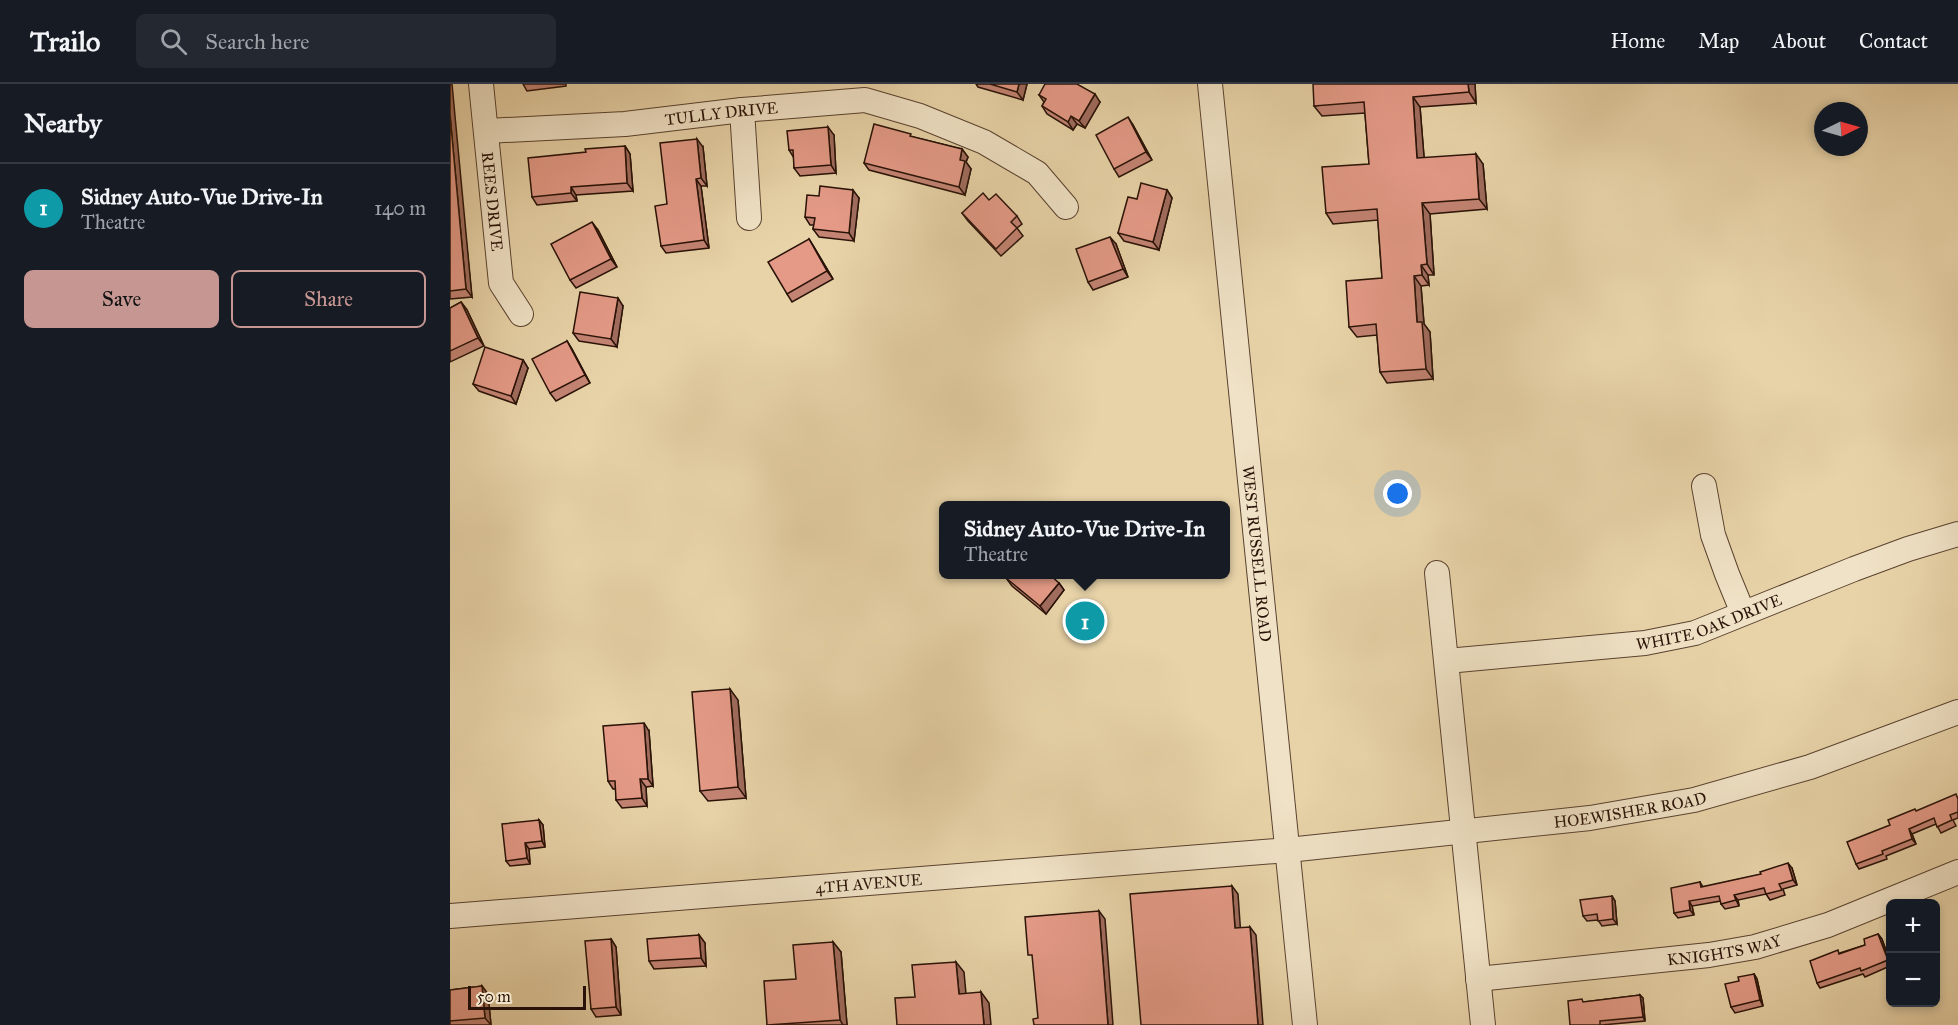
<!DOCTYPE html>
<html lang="en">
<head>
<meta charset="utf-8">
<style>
  body { margin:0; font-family:"IM FELL Great Primer",serif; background:#242831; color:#f1f3f6 }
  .controls { position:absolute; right:18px; bottom:18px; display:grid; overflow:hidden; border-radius:9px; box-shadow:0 3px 9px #0003 }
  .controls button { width:54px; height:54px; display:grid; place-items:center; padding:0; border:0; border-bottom:2px solid #363941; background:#171b24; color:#f1f3f6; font:30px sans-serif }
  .compass { position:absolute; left:1364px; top:18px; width:54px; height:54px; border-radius:50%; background:#171b24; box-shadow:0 3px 9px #0003; rotate:85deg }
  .scale { position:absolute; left:18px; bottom:15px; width:118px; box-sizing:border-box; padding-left:6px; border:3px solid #291207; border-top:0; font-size:16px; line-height:21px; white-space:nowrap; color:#291207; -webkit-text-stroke:4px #f0e2c6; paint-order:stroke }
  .you { position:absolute; left:948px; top:410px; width:21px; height:21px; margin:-15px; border:4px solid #fff; border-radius:50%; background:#1a73e8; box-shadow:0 0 0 9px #1a73e833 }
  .badge { display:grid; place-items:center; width:39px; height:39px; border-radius:50%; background:#c59692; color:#fff; font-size:20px; font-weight:700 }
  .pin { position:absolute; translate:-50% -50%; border:3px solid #fff; box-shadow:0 2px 6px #0006 }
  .popup { position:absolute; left:489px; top:417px; width:291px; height:78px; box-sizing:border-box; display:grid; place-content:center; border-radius:9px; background:#171b24; filter:drop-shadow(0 2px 4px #0005); font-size:20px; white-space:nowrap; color:#9ea1a6 }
  .popup b { font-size:22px; color:#f1f3f6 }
  .popup::after { content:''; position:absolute; left:50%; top:100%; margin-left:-12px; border:12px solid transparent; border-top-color:#171b24 }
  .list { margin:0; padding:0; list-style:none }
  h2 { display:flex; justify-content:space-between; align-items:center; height:78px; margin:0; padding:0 24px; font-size:26px }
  h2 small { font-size:20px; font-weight:400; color:#9ea1a6 }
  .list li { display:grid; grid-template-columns:39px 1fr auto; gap:18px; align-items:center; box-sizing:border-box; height:90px; padding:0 24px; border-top:2px solid #363941 }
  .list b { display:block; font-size:22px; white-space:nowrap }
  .list p { margin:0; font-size:20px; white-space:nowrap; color:#9ea1a6 }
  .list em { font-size:20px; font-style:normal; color:#9ea1a6 }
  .actions { display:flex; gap:12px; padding:18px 24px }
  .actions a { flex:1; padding:14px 0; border:2px solid #c59692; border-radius:9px; text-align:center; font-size:21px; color:#c59692 }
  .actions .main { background:#c59692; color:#111 }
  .icon { flex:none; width:33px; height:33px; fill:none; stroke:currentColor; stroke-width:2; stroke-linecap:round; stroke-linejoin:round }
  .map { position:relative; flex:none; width:1508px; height:941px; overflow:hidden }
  header { display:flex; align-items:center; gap:36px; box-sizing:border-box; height:84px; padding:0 30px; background:#171b24; border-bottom:2px solid #363941 }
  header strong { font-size:28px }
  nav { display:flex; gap:33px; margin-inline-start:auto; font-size:21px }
  .search { width:420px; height:54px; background:#242831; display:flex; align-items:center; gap:15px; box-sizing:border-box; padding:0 21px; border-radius:9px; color:#9ea1a6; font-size:22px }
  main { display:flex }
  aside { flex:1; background:#171b24 }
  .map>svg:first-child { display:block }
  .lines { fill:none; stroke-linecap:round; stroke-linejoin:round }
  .minor-casing { stroke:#59422f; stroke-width:26 }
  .minor { stroke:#f0e2c6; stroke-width:24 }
  .wall { fill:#c48474; stroke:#291207; stroke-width:1.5 }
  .shaded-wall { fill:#a06c5e; stroke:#291207; stroke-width:1.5 }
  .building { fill:#e49a87; stroke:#291207; stroke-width:1.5 }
  .labels { text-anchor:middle; stroke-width:4.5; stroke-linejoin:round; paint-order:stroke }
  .street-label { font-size:16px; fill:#291207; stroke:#f0e2c6 }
</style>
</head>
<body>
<header>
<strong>Trailo</strong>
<div class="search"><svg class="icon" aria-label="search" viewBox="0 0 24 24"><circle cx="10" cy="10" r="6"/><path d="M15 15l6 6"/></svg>Search here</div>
<nav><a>Home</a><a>Map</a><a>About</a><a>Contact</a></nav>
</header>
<main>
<aside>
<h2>Nearby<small></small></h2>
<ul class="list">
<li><span class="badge" style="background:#0f9aa8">1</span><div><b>Sidney Auto-Vue Drive-In</b><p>Theatre</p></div><em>140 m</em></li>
</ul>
<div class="actions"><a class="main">Save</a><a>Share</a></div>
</aside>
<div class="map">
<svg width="1508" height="941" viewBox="0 0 1508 941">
  <rect width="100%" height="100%" fill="#e8d3a8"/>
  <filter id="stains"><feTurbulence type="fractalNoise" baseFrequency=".00333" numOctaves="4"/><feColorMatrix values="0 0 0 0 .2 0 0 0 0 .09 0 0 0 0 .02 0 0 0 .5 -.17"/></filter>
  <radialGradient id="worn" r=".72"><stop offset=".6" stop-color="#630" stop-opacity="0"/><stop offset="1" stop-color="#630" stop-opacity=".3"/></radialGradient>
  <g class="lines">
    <g class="minor-casing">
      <g id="minor">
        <path id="s1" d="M31,0L51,199L71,230"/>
        <path id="s2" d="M760,0L855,941"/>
        <path d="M292,26L299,134"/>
        <path id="s3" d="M36,47L175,40L292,26L415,16L470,32L534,58L587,89L616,123"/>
        <path d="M1254,402L1263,451L1277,490L1293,529"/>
        <path d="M987,489L1033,941"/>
        <path id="s4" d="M997,577L1195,559L1245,549L1404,485L1458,465L1508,450"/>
        <path id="s5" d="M0,832L838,766L1140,734L1244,716L1360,683L1508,628"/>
        <path id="s6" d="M1028,895L1259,871L1305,863L1378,841L1508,788"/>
      </g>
    </g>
    <use href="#minor" class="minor"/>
  </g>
  <g class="wall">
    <path d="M0,0L22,213L0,215Z"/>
    <path d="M73,0H116V2L77,7Z"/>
    <path d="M526,0H577L573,16L528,3Z"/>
    <path d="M1025,0L1026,19L970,23L974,74L1033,80L1037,125L980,130L984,191H978L979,201L971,202L974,240L980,248L983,295L937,299L930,288L927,251L907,253L899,243L932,194L928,136L883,140L876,129L919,80L915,29L872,32L864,22Z"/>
    <path d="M589,11L650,18L635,44L627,40L623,46L597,30L592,22L594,18Z"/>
    <path d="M683,41L702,76L669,93L664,85Z"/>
    <path d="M384,51L386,89L350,92L344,84V74L339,66Z"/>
    <path d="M463,53L512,65L518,73L516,78L521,85L515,111L419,86L414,79Z"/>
    <path d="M175,62L180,70L183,107L126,111L127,117L87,121L82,113Z"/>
    <path d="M253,63L257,102H251L259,164L216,169L211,162L217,120Z"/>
    <path d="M717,106L722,114L709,166L674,157L668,149L687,115Z"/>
    <path d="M369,112L409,114L404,157L369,153L363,145L364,141H360L355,133Z"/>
    <path d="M539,116L567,132L572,140L567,144L573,152L551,172L518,137L512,129Z"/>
    <path d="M148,146L167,183L126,204L120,196Z"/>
    <path d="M359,155L383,195L342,218L337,210Z"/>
    <path d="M666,160L678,193L643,206L638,198Z"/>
    <path d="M11,218L17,226L34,262L0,278V224Z"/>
    <path d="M173,222L167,263L129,257L123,249Z"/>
    <path d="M117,257L122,265L140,299L106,317L100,309Z"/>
    <path d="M73,276L78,284L66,320L29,307L23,300Z"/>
    <path d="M556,494L609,499L614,506L596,530L562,502Z"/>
    <path d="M288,616L296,714L258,717L250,707Z"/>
    <path d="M199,647L203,702L196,703L197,722L172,724L166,716V705H163L158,697Z"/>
    <path d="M1508,713V734L1503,736L1506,742L1491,749L1486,740L1462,750L1466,760L1436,772L1437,775L1409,785L1406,780L1440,741L1467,727Z"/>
    <path d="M89,736L93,741L95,763L79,765L80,780L60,782L56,777Z"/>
    <path d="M1342,784L1347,801L1333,805L1335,811L1320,816L1316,810L1288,816L1289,822L1275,825L1271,820V817L1242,822L1244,831L1228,834L1224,829L1250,798L1253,803Z"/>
    <path d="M1162,812L1165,817L1167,840L1152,842L1148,836L1137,837L1133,832Z"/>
    <path d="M1428,850L1432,855L1440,877V882L1415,893L1413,890L1370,904L1367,899L1390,869L1415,861Z"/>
    <path d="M249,851L255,859L256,882L204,885L199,877Z"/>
    <path d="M161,855L166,863L171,931L146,933L141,925Z"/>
    <path d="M383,858L391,868L397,941H317L346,895Z"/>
    <path d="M1304,890L1307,895L1313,922L1285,929L1281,923L1289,897Z"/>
    <path d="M32,902L38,910L41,941H0V906Z"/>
    <path d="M1190,911L1193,914L1195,937L1152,941H1120L1134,918Z"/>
  </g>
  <g class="shaded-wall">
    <path d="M0,0H2L22,213L16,205L0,31Z"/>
    <path d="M569,0H577L573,16L567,8Z"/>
    <path d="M1018,0H1025L1026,19L1019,8Z"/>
    <path d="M645,10L650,18L635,44L629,37Z"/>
    <path d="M963,13L970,23L975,84L967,74Z"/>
    <path d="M621,32L627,40L623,46L618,38Z"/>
    <path d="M678,33L683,41L702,76L696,68Z"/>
    <path d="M378,43L384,51L386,89L381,81Z"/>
    <path d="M247,55L253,63L257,102L251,94Z"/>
    <path d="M175,62L180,70L183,107L177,99Z"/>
    <path d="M512,65L518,73L516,78L521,85L515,111L509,103L510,76Z"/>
    <path d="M1026,70L1033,80L1037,125L1029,115Z"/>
    <path d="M246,95L251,102L259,164L254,156Z"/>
    <path d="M121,103L126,111L127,117L121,109Z"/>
    <path d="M403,106L409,114L404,157L399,149Z"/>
    <path d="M717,106L722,114L709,166L703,158Z"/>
    <path d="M972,119L980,130L984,191L977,180Z"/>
    <path d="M142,138L148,146L167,183L161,175Z"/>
    <path d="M660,153L666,160L678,193L673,185Z"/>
    <path d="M359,155L364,163L383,195L377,187Z"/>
    <path d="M971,181L978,191L979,201L972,191Z"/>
    <path d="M964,192L971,202L974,240L980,248L983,295L976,285L967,238Z"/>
    <path d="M168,214L173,222L167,263L161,255Z"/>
    <path d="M11,218L17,226L34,262L28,254Z"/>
    <path d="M117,257L122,265L140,299L135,291Z"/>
    <path d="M73,276L78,284L66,320L61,312Z"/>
    <path d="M609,499L614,506L596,530L590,522Z"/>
    <path d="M280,605L288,616L296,714L288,703Z"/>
    <path d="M194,639L199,647L203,702L198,695Z"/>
    <path d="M190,695L196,703L197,722L192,714Z"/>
    <path d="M89,736L93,741L95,763L92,757Z"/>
    <path d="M1459,745L1462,750L1466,760L1462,755Z"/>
    <path d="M75,759L79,765L80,780L77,774Z"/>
    <path d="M1338,779L1342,784L1347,801L1343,796Z"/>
    <path d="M782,802L788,810L791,853L785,844Z"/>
    <path d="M1284,811L1288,816L1289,822L1286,816Z"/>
    <path d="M1162,812L1165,817L1167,840L1163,835Z"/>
    <path d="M1239,817L1242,822L1244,831L1240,826Z"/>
    <path d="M649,827L655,835L663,941H658Z"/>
    <path d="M800,843L806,851L813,941H808Z"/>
    <path d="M1428,850L1432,855L1440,879L1438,876Z"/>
    <path d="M249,851L255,859L256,882L251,874Z"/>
    <path d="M161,855L166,863L171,931L166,923Z"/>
    <path d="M383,858L391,868L397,941H393L390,936Z"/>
    <path d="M506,878L514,888L517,921L509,910Z"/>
    <path d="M1304,890L1307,895L1313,922L1310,916Z"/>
    <path d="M32,902L38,910L41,941L35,934Z"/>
    <path d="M531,908L539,919L541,941H534Z"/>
    <path d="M1190,911L1193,914L1195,937L1193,933Z"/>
  </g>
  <g class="building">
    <path d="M540,0H569L567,8Z"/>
    <path d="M595,0H627L645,10L629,37L621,32L618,38L592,22L596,15L589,11Z"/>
    <path d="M863,0H1018L1019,8L963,13L967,74L1026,70L1029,115L972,119L977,180L971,181L972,191L964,192L967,238H972L976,285L930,288L926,240L899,243L896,197L932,194L927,125L876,129L872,83L919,80L914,18L864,22Z"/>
    <path d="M0,31L16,205L0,207Z"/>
    <path d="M678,33L696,68L664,85L646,51Z"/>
    <path d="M424,40L461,50L460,52L512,65L510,76L515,77L509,103L414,79Z"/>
    <path d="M378,43L381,81L344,84L343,66H339L337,47Z"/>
    <path d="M247,55L251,94L246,95L254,156L211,162L205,122L217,120L210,59Z"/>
    <path d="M175,62L177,99L121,103V109L82,113L78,74L136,68L135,65Z"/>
    <path d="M691,99L717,106L703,158L668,149L678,113L687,115Z"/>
    <path d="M370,102L403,106L399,149L363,145L365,134L355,133L357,111L369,112Z"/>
    <path d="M533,109L539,116L546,110L567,132L561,138L567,144L546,165L512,129Z"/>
    <path d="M142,138L161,175L120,196L101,160Z"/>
    <path d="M660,153L673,185L638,198L626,165Z"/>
    <path d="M359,155L377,187L337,210L318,178Z"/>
    <path d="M130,208L168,214L161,255L123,249Z"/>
    <path d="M11,218L28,254L0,267V224Z"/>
    <path d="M117,257L135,291L100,309L82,275Z"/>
    <path d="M35,263L73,276L61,312L23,300Z"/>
    <path d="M559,490H599L609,499L590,522L556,494Z"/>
    <path d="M280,605L288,703L250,707L242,608Z"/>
    <path d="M194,639L198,695H190L192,714L166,716L165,697H158L153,642Z"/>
    <path d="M1506,710L1508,715V728L1500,731L1502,736L1487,743L1484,734L1459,745L1462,755L1432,767L1433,770L1406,780L1397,758L1440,741L1438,736L1465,725L1466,727Z"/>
    <path d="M89,736L92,757L75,759L77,774L56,777L52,740Z"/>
    <path d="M1338,779L1343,796L1329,800L1332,806L1316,810L1314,804L1284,811L1286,816L1271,820L1269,812L1239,817L1240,826L1224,829L1221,804L1250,798L1251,803L1311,790L1310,788Z"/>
    <path d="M782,802L785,844L800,843L808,941H691L680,810Z"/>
    <path d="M1162,812L1163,835L1148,837L1147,830L1133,832L1130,816Z"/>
    <path d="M649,827L658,941H584L583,935L588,934L582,871H578L575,833Z"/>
    <path d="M1428,850L1438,876L1411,887L1410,884L1367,899L1360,877L1388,866L1389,870L1415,861L1414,855Z"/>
    <path d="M249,851L251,874L199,877L197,855Z"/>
    <path d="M161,855L166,923L141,925L135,857Z"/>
    <path d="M383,858L390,936L317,941L314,897L346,895L343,861Z"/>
    <path d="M506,878L509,910L531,908L534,941H447L445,914L465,913L462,881Z"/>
    <path d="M1304,890L1310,916L1281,923L1275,900L1289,897L1288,893Z"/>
    <path d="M32,902L35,934L0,937V906Z"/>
    <path d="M1190,911L1193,933L1150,937V941H1120L1118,917L1132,915L1133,918Z"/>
  </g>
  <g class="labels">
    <g class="street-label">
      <text dy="6" stroke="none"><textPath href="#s3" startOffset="236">TULLY DRIVE</textPath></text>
      <text dy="6" stroke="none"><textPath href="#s1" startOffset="118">REES DRIVE</textPath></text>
      <text dy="6" stroke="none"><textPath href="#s2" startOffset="472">WEST RUSSELL ROAD</textPath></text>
      <text dy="6" stroke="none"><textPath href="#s4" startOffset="266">WHITE OAK DRIVE</textPath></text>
      <text dy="6" stroke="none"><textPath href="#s5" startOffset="1185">HOEWISHER ROAD</textPath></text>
      <text dy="6" stroke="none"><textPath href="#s5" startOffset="420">4TH AVENUE</textPath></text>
      <text dy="6" stroke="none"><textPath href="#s6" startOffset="248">KNIGHTS WAY</textPath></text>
    </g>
  </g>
  <rect width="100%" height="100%" filter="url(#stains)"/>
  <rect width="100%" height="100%" fill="url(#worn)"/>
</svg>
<div class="controls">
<button>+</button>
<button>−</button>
</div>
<svg class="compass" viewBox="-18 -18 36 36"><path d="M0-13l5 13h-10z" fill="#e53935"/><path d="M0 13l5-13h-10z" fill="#9ea1a6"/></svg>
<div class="scale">50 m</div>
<div class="you"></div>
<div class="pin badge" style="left:635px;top:537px;background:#0f9aa8">1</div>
<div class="popup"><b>Sidney Auto-Vue Drive-In</b>Theatre</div>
</div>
</main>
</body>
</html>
